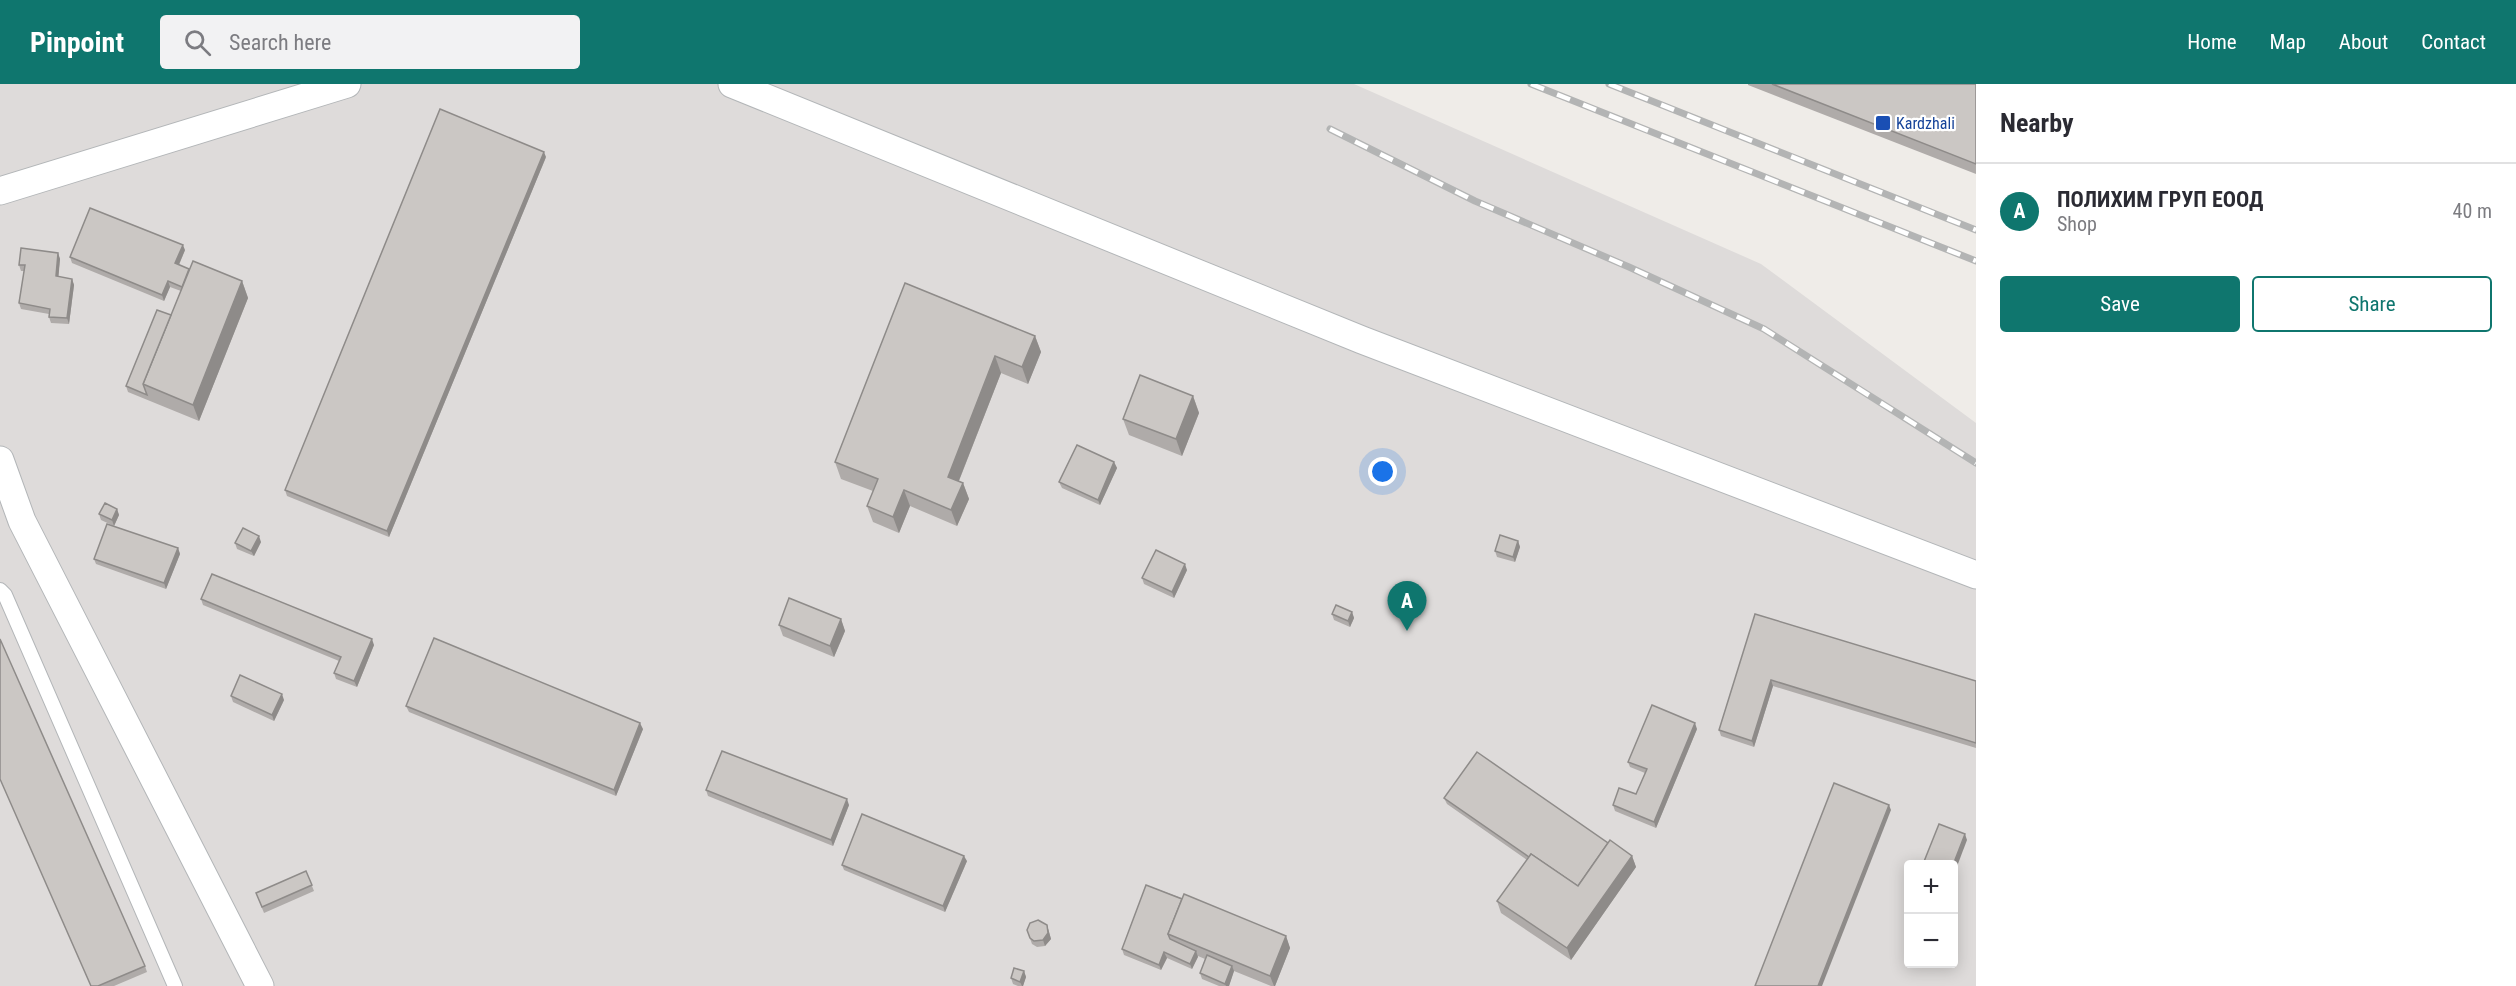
<!DOCTYPE html>
<html lang="en">
<head>
<meta charset="utf-8">
<style>
  body { margin:0; font-family:"Roboto Condensed",sans-serif; background:#f2f2f3; color:#2b2b33 }
  .controls { position:absolute; right:18px; bottom:18px; display:grid; overflow:hidden; border-radius:6px; box-shadow:0 3px 15px #0003 }
  .controls button { width:54px; height:54px; display:grid; place-items:center; padding:0; border:0; border-bottom:2px solid #e1e1e2; background:#fff; color:#2b2b33; font:30px sans-serif }
  .you { position:absolute; left:1383px; top:388px; width:21px; height:21px; margin:-15px; border:4px solid #fff; border-radius:50%; background:#1a73e8; box-shadow:0 0 0 9px #1a73e833 }
  .badge { display:grid; place-items:center; width:39px; height:39px; border-radius:50%; background:#0f766e; color:#fff; font-size:20px; font-weight:700 }
  .pin { position:absolute; translate:-50% -50px; filter:drop-shadow(0 2px 3px #0008) }
  .pin::after { content:''; position:absolute; top:32px; width:21px; height:18px; background:inherit; clip-path:polygon(0 0,100% 0,50% 100%) }
  .list { margin:0; padding:0; list-style:none }
  h2 { display:flex; justify-content:space-between; align-items:center; height:78px; margin:0; padding:0 24px; font-size:26px }
  h2 small { font-size:20px; font-weight:400; color:#7c7c81 }
  .list li { display:grid; grid-template-columns:39px 1fr auto; gap:18px; align-items:center; box-sizing:border-box; height:96px; padding:0 24px; border-top:2px solid #e1e1e2 }
  .list b { display:block; font-size:22px; white-space:nowrap }
  .list p { margin:0; font-size:20px; white-space:nowrap; color:#7c7c81 }
  .list em { font-size:20px; font-style:normal; color:#7c7c81 }
  .actions { display:flex; gap:12px; padding:18px 24px }
  .actions a { flex:1; padding:14px 0; border:2px solid #0f766e; border-radius:6px; text-align:center; font-size:21px; color:#0f766e }
  .actions .main { background:#0f766e; color:#fff }
  .icon { flex:none; width:33px; height:33px; fill:none; stroke:currentColor; stroke-width:2; stroke-linecap:round; stroke-linejoin:round }
  .map { position:relative; flex:none; width:1976px; height:902px; overflow:hidden }
  header { display:flex; align-items:center; gap:36px; box-sizing:border-box; height:84px; padding:0 30px; background:#0f766e; color:#fff }
  header strong { font-size:28px }
  nav { display:flex; gap:33px; margin-inline-start:auto; font-size:21px }
  .search { width:420px; height:54px; background:#f2f2f3; display:flex; align-items:center; gap:15px; box-sizing:border-box; padding:0 21px; border-radius:6px; color:#7c7c81; font-size:22px }
  main { display:flex }
  aside { flex:1; background:#fff }
  .map>svg:first-child { display:block }
  .industrial { fill:#dedbda; fill-rule:evenodd }
  .lines { fill:none; stroke-linecap:round; stroke-linejoin:round }
  .service-casing { stroke:#b3b6b8; stroke-width:16 }
  .minor-casing { stroke:#b3b6b8; stroke-width:29 }
  .service { stroke:#fff; stroke-width:14 }
  .minor { stroke:#fff; stroke-width:27 }
  .rail-casing { stroke:#b3b4b4; stroke-width:7 }
  .rail { stroke:#fff; stroke-width:4.5; stroke-dasharray:14; stroke-linecap:butt }
  .wall { fill:#afaba9 }
  .shaded-wall { fill:#8e8b89 }
  .building { fill:#cbc7c4; stroke:#8e8b89; stroke-width:1.5 }
  .transit-dot { fill:#1a4fb4; stroke:#fff; stroke-width:2 }
  .labels { text-anchor:middle; stroke-width:4.5; stroke-linejoin:round; paint-order:stroke }
  .transit-label { font-size:16px; fill:#164399; stroke:#fff; text-anchor:start }
</style>
</head>
<body>
<header>
<strong>Pinpoint</strong>
<div class="search"><svg class="icon" aria-label="search" viewBox="0 0 24 24"><circle cx="10" cy="10" r="6"/><path d="M15 15l6 6"/></svg>Search here</div>
<nav><a>Home</a><a>Map</a><a>About</a><a>Contact</a></nav>
</header>
<main>
<div class="map">
<svg width="1976" height="902" viewBox="0 0 1976 902">
  <rect width="100%" height="100%" fill="#efece8"/>
  <path class="industrial" d="M0,0H1354L1761,180L1976,339V902H0ZM1908,780H1954V880H1908Z"/>
  <g class="lines">
    <g class="service-casing">
      <path id="service" d="M0,506L5,511L175,902"/>
    </g>
    <g class="minor-casing">
      <g id="minor">
        <path d="M732,0L1362,256L1976,491"/>
        <path d="M0,107L347,0"/>
        <path d="M0,376L22,437L260,902"/>
      </g>
    </g>
    <use href="#service" class="service"/>
    <use href="#minor" class="minor"/>
    <g class="rail-casing">
      <g id="rail">
        <path d="M1531,0L1976,177"/>
        <path d="M1609,0L1976,146"/>
        <path d="M1330,45L1475,117L1629,183L1764,245L1976,379"/>
      </g>
    </g>
    <use href="#rail" class="rail"/>
  </g>
  <g class="wall">
    <path d="M1748,0H1976V90L1748,1Z"/>
    <path d="M546,73L389,453L287,412L285,406Z"/>
    <path d="M185,166L179,181L189,185L242,197L248,214L199,337L128,308L126,302L171,231L181,207L170,203L164,217L72,179L70,173Z"/>
    <path d="M58,169L60,175L58,193L72,195L74,201L69,240L51,239L49,233V230L21,225L19,219L24,187H21L19,181Z"/>
    <path d="M905,199L1035,252L1041,268L1028,300L1001,289L959,397L963,399L969,415L957,442L910,422L899,449L873,438L867,422L873,407L841,395L835,378Z"/>
    <path d="M1193,312L1199,329L1182,372L1129,351L1123,335Z"/>
    <path d="M1114,378L1117,384L1100,421L1062,404L1059,398Z"/>
    <path d="M117,425L119,431L114,442L101,436L99,430Z"/>
    <path d="M1518,457L1520,463L1515,478L1497,473L1495,467Z"/>
    <path d="M261,458L254,472L237,465L235,459Z"/>
    <path d="M178,464L180,470L166,505L96,480L94,475Z"/>
    <path d="M1187,486L1174,514L1144,500L1142,494Z"/>
    <path d="M201,515L374,561L357,603L336,595L334,589L339,577L203,521Z"/>
    <path d="M1352,528L1354,534L1350,543L1334,536L1332,530Z"/>
    <path d="M1755,530L1976,597V664L1773,602L1754,663L1721,652L1719,646Z"/>
    <path d="M841,535L845,547L834,573L783,552L779,541Z"/>
    <path d="M231,612L284,616L274,637L233,618Z"/>
    <path d="M406,622L643,645L616,712L409,628Z"/>
    <path d="M1697,645L1656,744L1615,727L1613,721L1636,710L1645,689L1630,683L1628,678Z"/>
    <path d="M706,706L849,721L833,762L708,712Z"/>
    <path d="M1444,714L1608,759L1632,772L1636,783L1571,876L1501,829L1497,817L1527,776L1447,720Z"/>
    <path d="M967,777L945,828L844,786L842,781Z"/>
    <path d="M306,787L314,807L264,829L256,809Z"/>
    <path d="M1146,801L1286,852L1290,864L1275,902H1271L1234,887L1229,902H1219L1202,895L1200,889L1205,875L1198,872L1192,885L1167,874L1161,886L1124,871L1122,865Z"/>
    <path d="M1047,841L1051,855L1045,862L1037,863L1032,860L1027,846Z"/>
    <path d="M145,882L147,888L114,902H91Z"/>
    <path d="M1024,887L1026,893L1023,902H1018L1013,900L1011,894Z"/>
  </g>
  <g class="shaded-wall">
    <path d="M544,68L546,73L389,453L387,447Z"/>
    <path d="M183,161L185,166L177,185L175,179Z"/>
    <path d="M58,169L60,175L58,198L56,192Z"/>
    <path d="M72,195L74,201L69,240L67,234Z"/>
    <path d="M168,197L170,203L164,217L162,211Z"/>
    <path d="M242,197L248,214L199,337L193,321Z"/>
    <path d="M1035,252L1041,268L1028,300L1022,283Z"/>
    <path d="M995,272L1001,289L954,409L948,393Z"/>
    <path d="M1193,312L1199,329L1182,372L1176,355Z"/>
    <path d="M1114,378L1117,384L1100,421L1098,416Z"/>
    <path d="M963,399L969,415L957,442L951,426Z"/>
    <path d="M904,406L910,422L899,449L893,433Z"/>
    <path d="M117,425L119,431L114,442L112,436Z"/>
    <path d="M259,452L261,458L254,472L251,467Z"/>
    <path d="M1518,457L1520,463L1515,478L1513,473Z"/>
    <path d="M178,464L180,470L166,505L164,499Z"/>
    <path d="M1185,480L1187,486L1174,514L1172,508Z"/>
    <path d="M1352,528L1354,534L1350,543L1348,537Z"/>
    <path d="M841,535L845,547L834,573L830,562Z"/>
    <path d="M372,555L374,561L357,603L354,597Z"/>
    <path d="M1771,596L1773,602L1754,663L1752,657Z"/>
    <path d="M282,610L284,616L274,637L272,631Z"/>
    <path d="M640,639L643,645L616,712L614,706Z"/>
    <path d="M1695,639L1697,645L1656,744L1654,738Z"/>
    <path d="M847,715L849,721L833,762L831,756Z"/>
    <path d="M1889,721L1891,726L1822,902H1818Z"/>
    <path d="M1965,750L1967,756L1953,793V781Z"/>
    <path d="M964,772L967,777L945,828L943,822Z"/>
    <path d="M1632,772L1636,783L1571,876L1567,864Z"/>
    <path d="M1047,841L1051,855L1045,862L1043,856Z"/>
    <path d="M1286,852L1290,864L1275,902H1274L1270,892Z"/>
    <path d="M1196,867L1198,873L1192,885L1190,880Z"/>
    <path d="M1164,868L1167,874L1161,886L1159,881Z"/>
    <path d="M1232,882L1234,887L1229,902H1226L1225,900Z"/>
    <path d="M1024,887L1026,893L1023,902H1022L1020,898Z"/>
  </g>
  <g class="building">
    <path d="M1772,0H1976V80Z"/>
    <path d="M440,25L544,68L387,447L285,406Z"/>
    <path d="M90,124L183,161L175,179L189,185L182,203L168,197L162,211L70,173Z"/>
    <path d="M21,164L58,169L56,192L72,195L67,234L49,233L50,225L19,219L25,181H19Z"/>
    <path d="M193,177L242,197L193,321L143,300Z"/>
    <path d="M905,199L1035,252L1022,283L995,272L948,393L963,399L951,426L904,406L893,433L867,422L878,395L835,378Z"/>
    <path d="M157,226L171,231L143,300L147,311L126,302Z"/>
    <path d="M1140,291L1193,312L1176,355L1123,335Z"/>
    <path d="M1077,361L1114,378L1098,416L1059,398Z"/>
    <path d="M105,419L117,425L112,436L99,430Z"/>
    <path d="M107,440L178,464L164,499L94,475Z"/>
    <path d="M243,444L259,452L251,467L235,459Z"/>
    <path d="M1500,451L1518,457L1513,473L1495,467Z"/>
    <path d="M1156,466L1185,480L1172,508L1142,494Z"/>
    <path d="M212,490L372,555L354,597L334,589L341,573L201,515Z"/>
    <path d="M789,514L841,535L830,562L779,541Z"/>
    <path d="M1336,521L1352,528L1348,537L1332,530Z"/>
    <path d="M1755,530L1976,597V659L1771,596L1752,657L1719,646Z"/>
    <path d="M434,554L640,639L614,706L406,622Z"/>
    <path d="M0,555L145,882L98,902H91L0,695Z"/>
    <path d="M240,591L282,610L272,631L231,612Z"/>
    <path d="M1652,621L1695,639L1654,738L1613,721L1619,704L1636,710L1647,685L1628,678Z"/>
    <path d="M722,667L847,715L831,756L706,706Z"/>
    <path d="M1477,668L1608,759L1578,802L1531,770L1529,773L1444,714Z"/>
    <path d="M1834,699L1889,721L1818,902H1755Z"/>
    <path d="M862,730L964,772L943,822L842,781Z"/>
    <path d="M1939,740L1965,750L1953,781L1923,780Z"/>
    <path d="M1610,756L1632,772L1567,864L1497,817L1531,770L1578,802Z"/>
    <path d="M306,787L312,801L262,823L256,809Z"/>
    <path d="M1146,801L1182,815L1168,850L1170,855L1196,867L1190,880L1164,868L1159,881L1122,865Z"/>
    <path d="M1184,810L1286,852L1270,892L1168,850Z"/>
    <path d="M1038,836L1047,841L1048,849L1043,856L1034,857L1030,854L1027,846L1030,839Z"/>
    <path d="M1207,871L1232,882L1225,900L1200,889Z"/>
    <path d="M1014,884L1024,887L1020,898L1011,894Z"/>
  </g>
  <rect class="transit-dot" x="1875" y="31" width="16" height="16" rx="3"/>
  <g class="labels">
    <g class="transit-label">
      <text x="1896" y="45">Kardzhali</text>
    </g>
  </g>
</svg>
<div class="controls">
<button>+</button>
<button>−</button>
</div>
<div class="you"></div>
<div class="pin badge" style="left:1407px;top:547px">A</div>
</div>
<aside>
<h2>Nearby<small></small></h2>
<ul class="list">
<li><span class="badge">A</span><div><b>ПОЛИХИМ ГРУП ЕООД</b><p>Shop</p></div><em>40 m</em></li>
</ul>
<div class="actions"><a class="main">Save</a><a>Share</a></div>
</aside>
</main>
</body>
</html>
